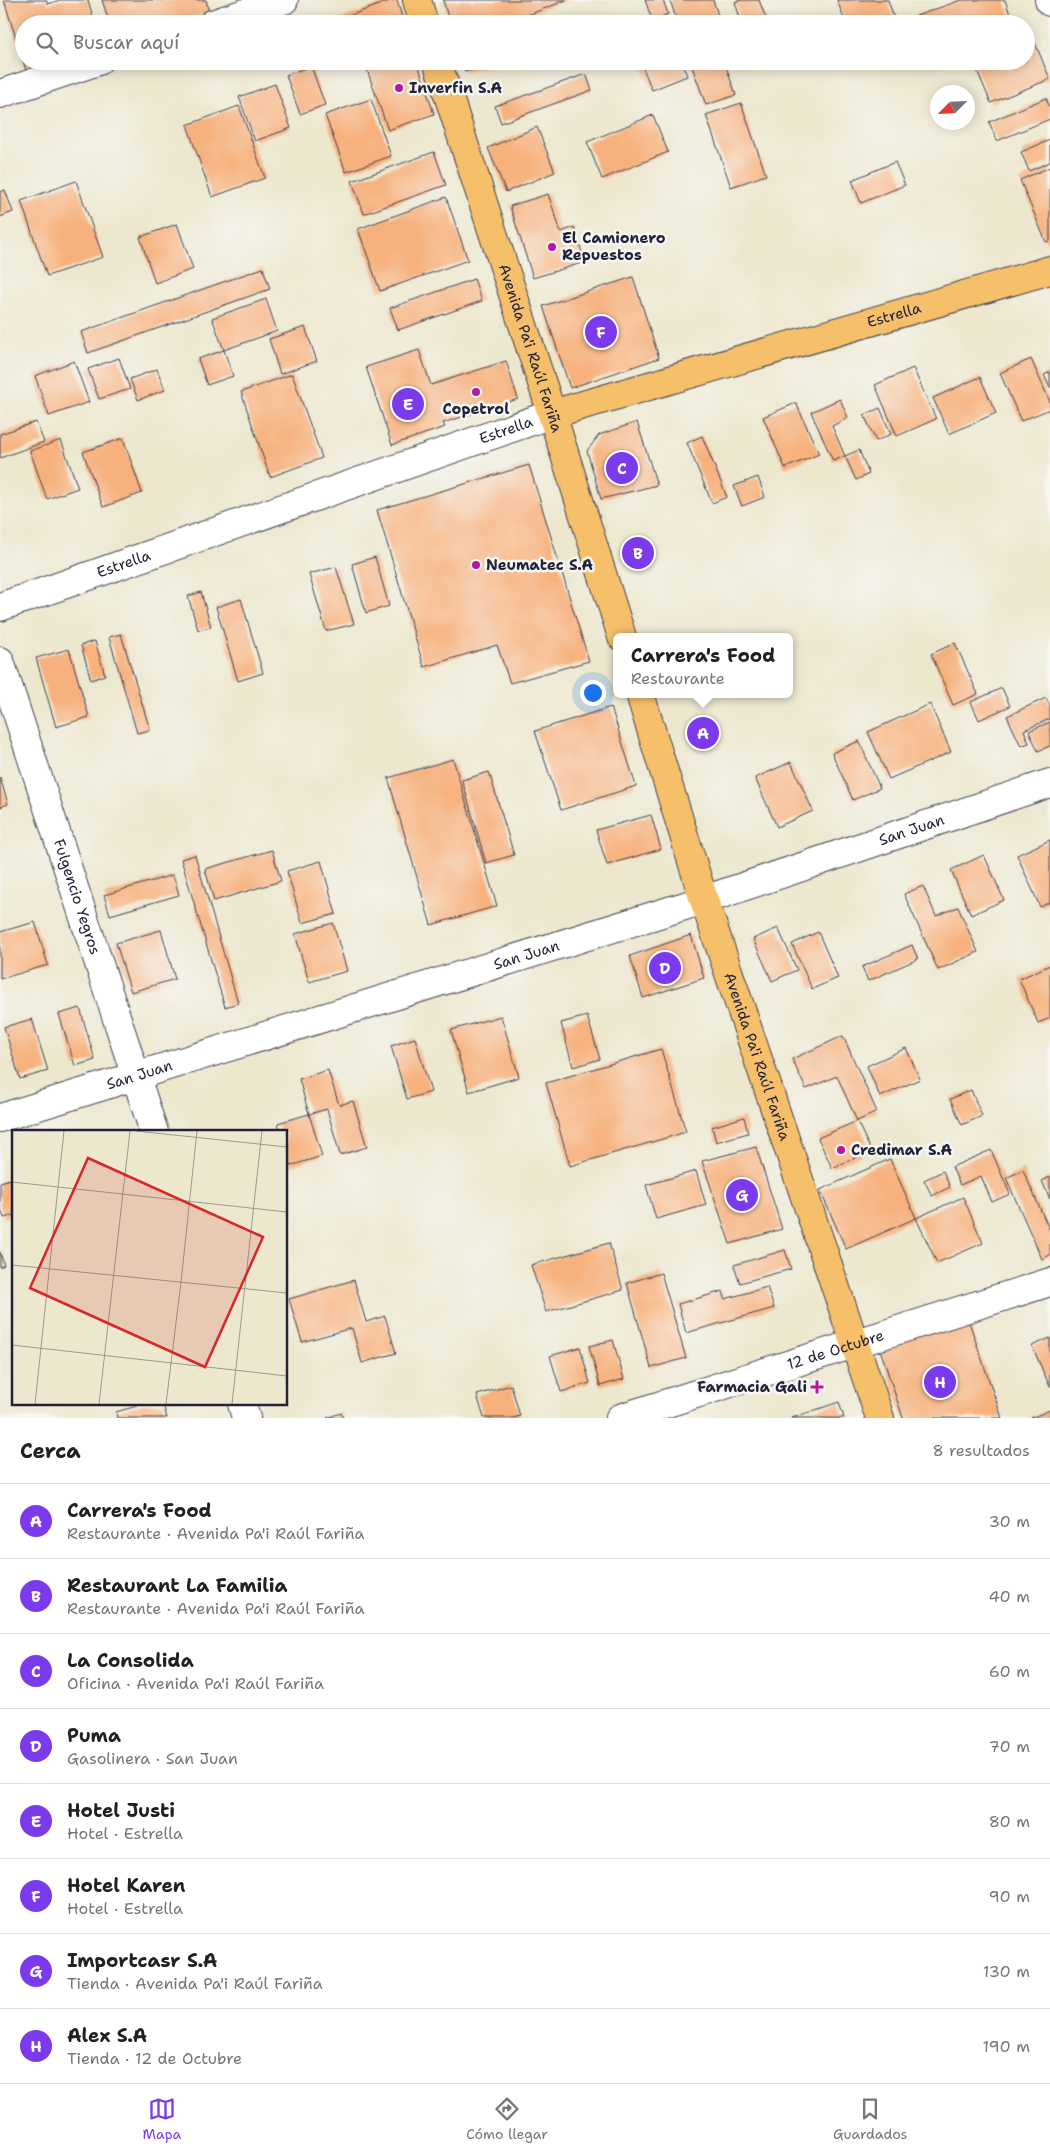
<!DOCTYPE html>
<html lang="es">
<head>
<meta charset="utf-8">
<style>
  body { margin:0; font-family:"Shantell Sans",sans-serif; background:#f2f2f2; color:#202124 }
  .compass { position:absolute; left:930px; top:85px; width:45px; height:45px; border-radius:50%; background:#fff; box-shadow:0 2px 12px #0003; rotate:246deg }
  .you { position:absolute; left:592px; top:692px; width:18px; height:18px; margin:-12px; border:4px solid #fff; border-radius:50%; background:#1a73e8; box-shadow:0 0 0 8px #1a73e833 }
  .badge { display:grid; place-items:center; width:32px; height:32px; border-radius:50%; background:#7c3aed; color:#fff; font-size:16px; font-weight:700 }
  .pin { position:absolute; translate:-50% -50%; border:2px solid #fff; box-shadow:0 1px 5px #0006 }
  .popup { position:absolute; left:613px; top:633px; width:180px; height:65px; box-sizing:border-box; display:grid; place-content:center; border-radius:8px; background:#fff; filter:drop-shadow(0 1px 4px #0005); font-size:16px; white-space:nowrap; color:#757577 }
  .popup b { font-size:19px; color:#202124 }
  .popup::after { content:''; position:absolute; left:50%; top:100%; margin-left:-10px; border:10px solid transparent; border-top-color:#fff }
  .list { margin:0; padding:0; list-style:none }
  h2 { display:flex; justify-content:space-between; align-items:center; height:65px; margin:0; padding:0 20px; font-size:21px }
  h2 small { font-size:16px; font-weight:400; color:#757577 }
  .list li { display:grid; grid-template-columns:32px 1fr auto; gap:15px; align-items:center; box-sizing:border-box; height:75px; padding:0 20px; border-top:1px solid #e0e0e0 }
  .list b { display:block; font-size:19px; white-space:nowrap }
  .list p { margin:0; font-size:16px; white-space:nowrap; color:#757577 }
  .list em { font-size:16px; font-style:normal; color:#757577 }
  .icon { flex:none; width:28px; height:28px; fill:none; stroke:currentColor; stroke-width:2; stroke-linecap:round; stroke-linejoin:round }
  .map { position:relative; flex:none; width:1050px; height:1418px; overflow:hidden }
  .search { position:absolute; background:#fff; box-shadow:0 2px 12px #0003; left:15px; right:15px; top:15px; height:55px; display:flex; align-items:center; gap:12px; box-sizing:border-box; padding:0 18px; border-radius:28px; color:#757577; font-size:19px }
  .sheet { height:665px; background:#fff }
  nav { display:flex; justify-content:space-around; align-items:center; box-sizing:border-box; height:70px; border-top:1px solid #e0e0e0; background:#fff; font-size:14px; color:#757577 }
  nav a { display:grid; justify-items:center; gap:2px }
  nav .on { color:#7c3aed }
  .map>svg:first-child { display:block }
  .building { fill:#f7b17d }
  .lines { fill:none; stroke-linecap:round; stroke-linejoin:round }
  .minor-casing { stroke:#404051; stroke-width:30 }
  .major-casing { stroke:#404051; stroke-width:30 }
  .highway-casing { stroke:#404051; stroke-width:30 }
  .minor { stroke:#fff; stroke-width:28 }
  .major { stroke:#f6c06b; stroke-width:28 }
  .highway { stroke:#f6c06b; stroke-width:28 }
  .poi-dot { fill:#b5179e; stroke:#f6f6f2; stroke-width:2 }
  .labels { text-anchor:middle; stroke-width:5; stroke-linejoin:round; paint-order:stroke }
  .poi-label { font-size:15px; font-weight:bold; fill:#22223b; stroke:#f6f6f2; text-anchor:start }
  .street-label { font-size:15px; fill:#22223b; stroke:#f6f6f2 }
  .inset-road { fill:none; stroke:#9b9893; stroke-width:1 }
  .view { fill:#d62828; fill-opacity:0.15; stroke:#d62828; stroke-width:2.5 }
  .inset-edge { fill:none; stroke:#22223b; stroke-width:2.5 }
</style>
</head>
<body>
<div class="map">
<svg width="1050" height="1418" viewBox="0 0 1050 1418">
  <rect width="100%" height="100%" fill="#f6f6f2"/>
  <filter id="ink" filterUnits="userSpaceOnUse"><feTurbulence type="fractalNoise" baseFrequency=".02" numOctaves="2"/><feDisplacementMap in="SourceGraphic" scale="10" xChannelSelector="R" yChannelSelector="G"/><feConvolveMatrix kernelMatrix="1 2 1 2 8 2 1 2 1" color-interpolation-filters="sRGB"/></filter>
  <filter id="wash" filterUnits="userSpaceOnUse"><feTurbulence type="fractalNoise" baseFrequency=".0096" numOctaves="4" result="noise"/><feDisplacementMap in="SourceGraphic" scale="20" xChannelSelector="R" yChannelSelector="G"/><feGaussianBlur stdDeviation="1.12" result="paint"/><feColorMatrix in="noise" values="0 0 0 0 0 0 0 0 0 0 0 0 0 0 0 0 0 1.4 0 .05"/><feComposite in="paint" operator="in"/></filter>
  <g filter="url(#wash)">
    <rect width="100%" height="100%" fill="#ece7cd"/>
    <g id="blocks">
      <g class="building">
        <path d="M4,0H46L48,4L60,0H88L95,24H24L23,61Z"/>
        <path d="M102,0H206L209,12L172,24H110Z"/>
        <path d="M392,0H397L404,24H327Z"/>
        <path d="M443,0H567L504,24H450Z"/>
        <path d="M645,0H663L668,14L652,20Z"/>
        <path d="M670,0H713L721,24H678Z"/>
        <path d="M741,0H759L768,24H742L735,2Z"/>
        <path d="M837,0H888L896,24H846Z"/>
        <path d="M961,0H1005L1012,20L1001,24H919L916,16Z"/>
        <path d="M1028,26L1050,79L991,103L973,61H1026V27Z"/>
        <path d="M23,61H54V62L26,70Z"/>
        <path d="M364,61H417L434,114L388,130Z"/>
        <path d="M462,61H499V62L465,72Z"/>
        <path d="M640,61H681L687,76L652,90Z"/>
        <path d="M690,61H724L736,95L706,105Z"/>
        <path d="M311,66L325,105L300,114L286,75Z"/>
        <path d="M586,74L592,90L501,123L495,106Z"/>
        <path d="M275,84L291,128L255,141L239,97Z"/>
        <path d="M1046,98L1050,108V119L997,141L989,122Z"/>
        <path d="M371,99L391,156L346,172L325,115Z"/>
        <path d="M741,103L766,175L731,187L706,115Z"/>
        <path d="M239,106L265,178L212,197L187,125Z"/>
        <path d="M653,115L668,152L602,179L587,142Z"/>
        <path d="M537,127L555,172L506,192L488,148Z"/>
        <path d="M1050,140V162L1029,171L1021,152Z"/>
        <path d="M434,152L446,185L364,214L352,181Z"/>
        <path d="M895,162L905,185L861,203L852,180Z"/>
        <path d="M1050,167V241L1046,242L1020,180Z"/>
        <path d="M76,181L103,257L47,276L21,201Z"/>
        <path d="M5,190L13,212L0,217V192Z"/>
        <path d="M548,194L561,232L574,227L585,262L533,278L510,206Z"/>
        <path d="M446,197L468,260L380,291L358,229Z"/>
        <path d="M177,224L193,269L155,283L140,237Z"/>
        <path d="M263,268L270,289L88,353L81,332Z"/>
        <path d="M633,277L659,358L570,388L543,306Z"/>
        <path d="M474,279L482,301L398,330L390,308Z"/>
        <path d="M266,299L277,331L224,350L212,318Z"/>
        <path d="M305,327L317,361L280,374L269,339Z"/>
        <path d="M224,350L233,376L207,385L198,359Z"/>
        <path d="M419,350L431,385L506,361L518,399L443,423L445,427L392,445L366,367Z"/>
        <path d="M119,358L130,389L99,399L88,369Z"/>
        <path d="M1031,359L1050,402V409L1021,421L1000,373Z"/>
        <path d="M74,361L89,402L49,416L35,376Z"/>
        <path d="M913,368L936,419L897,436L875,385Z"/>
        <path d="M157,369L165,390L138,400L130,379Z"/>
        <path d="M1050,372V388L1044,375Z"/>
        <path d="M292,374L322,458L270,477L241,392Z"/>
        <path d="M980,377L996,413L949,434L933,398Z"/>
        <path d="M840,399L848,418L832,426L845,456L859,450L869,474L856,480L845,456L833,461L811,412Z"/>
        <path d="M796,403L819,454L785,468L763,417Z"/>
        <path d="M880,408L891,434L876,441L864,415Z"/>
        <path d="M36,422L44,442L0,458V434Z"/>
        <path d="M637,422L657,485L601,499L587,451L599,435Z"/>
        <path d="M702,436L727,497L712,503L687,443Z"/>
        <path d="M123,438L142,493L103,507L83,452Z"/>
        <path d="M61,440L78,488L47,499L30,451Z"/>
        <path d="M529,465L589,661L510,683L497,645L424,667L377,510Z"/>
        <path d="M758,477L765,497L742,506L734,486Z"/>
        <path d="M375,557L389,606L366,613L352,564Z"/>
        <path d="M336,567L354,624L326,631L309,574Z"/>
        <path d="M201,592L211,627L198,630L188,596Z"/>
        <path d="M241,599L263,673L238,681L216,607Z"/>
        <path d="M121,634L150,730L137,733L109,637Z"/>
        <path d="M95,641L105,675L91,680L81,645Z"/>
        <path d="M955,643L978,694L953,705L931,654Z"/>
        <path d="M69,649L89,717L56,727L36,658Z"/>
        <path d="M1002,688L1010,706L979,720L971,702Z"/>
        <path d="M1046,698L1050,706V719L1024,730L1029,743L1021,746L1007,716Z"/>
        <path d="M930,704L951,752L889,779L868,732Z"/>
        <path d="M611,707L636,786L561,810L535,731Z"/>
        <path d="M1050,722V746L1038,751L1029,731Z"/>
        <path d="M859,741L880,788L853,800L832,753Z"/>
        <path d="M453,759L497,906L431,925L388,778Z"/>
        <path d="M791,762L813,811L777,827L755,778Z"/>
        <path d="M489,772L514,855L486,863L462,780Z"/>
        <path d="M0,777L8,804L0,807Z"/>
        <path d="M651,815L661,849L607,865L596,830Z"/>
        <path d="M1050,840V902L1040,907L1017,855Z"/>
        <path d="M272,850L281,881L214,901L205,869Z"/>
        <path d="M195,855L238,1003L225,1007L181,859Z"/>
        <path d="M984,855L1004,900L971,915L951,870Z"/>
        <path d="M321,861L336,914L302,923L287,871Z"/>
        <path d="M173,875L179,895L110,915L104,895Z"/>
        <path d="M923,886L936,916L958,907L978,952L938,970L904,894Z"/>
        <path d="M35,922L48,965L0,979V932Z"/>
        <path d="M333,923L347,971L309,982L295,934Z"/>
        <path d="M778,928L797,970L772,981L753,939Z"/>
        <path d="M161,930L175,979L131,992L116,943Z"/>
        <path d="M818,932L838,978L812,989L792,944Z"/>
        <path d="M691,935L704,978L643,998L630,956Z"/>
        <path d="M912,945L918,959L868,981L862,967Z"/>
        <path d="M1050,965V1018L1038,1023L1019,979Z"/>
        <path d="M80,1008L95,1060L75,1066L59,1014Z"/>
        <path d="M501,1016L519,1077L469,1092L451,1030Z"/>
        <path d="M587,1016L600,1059L573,1067L561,1023Z"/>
        <path d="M32,1019L48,1071L20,1079L4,1027Z"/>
        <path d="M843,1036L877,1112L857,1121L837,1076L806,1089L792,1059Z"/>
        <path d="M415,1038L431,1092L407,1099L391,1046Z"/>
        <path d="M906,1048L920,1079L880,1097L867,1066Z"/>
        <path d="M661,1049L686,1132L570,1166L546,1083Z"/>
        <path d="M328,1070L339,1105L353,1101L367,1147L340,1155L327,1109L309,1114L299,1079Z"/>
        <path d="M971,1090L982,1116L962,1125L950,1099Z"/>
        <path d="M309,1114L322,1156L290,1166L286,1152V1132H280L278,1123Z"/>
        <path d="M744,1117L748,1133L716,1142L712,1127Z"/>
        <path d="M857,1121L871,1151L832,1168L818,1138Z"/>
        <path d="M756,1147L782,1229L730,1244L702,1161Z"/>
        <path d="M991,1150L1010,1194L992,1202L981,1176L960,1185L952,1167Z"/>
        <path d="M890,1159L916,1218L963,1197L983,1243L937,1263L916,1218L846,1249L820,1190Z"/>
        <path d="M1023,1170L1050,1231V1255L1042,1259L1006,1178Z"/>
        <path d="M696,1171L706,1205L656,1219L646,1185Z"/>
        <path d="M943,1171L950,1187L932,1196L924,1180Z"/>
        <path d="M1050,1177V1199L1042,1181Z"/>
        <path d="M14,1178V1215L4,1218L0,1206V1182Z"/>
        <path d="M609,1243L623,1290L546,1312L531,1265Z"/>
        <path d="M785,1250L791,1269L740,1283L734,1265Z"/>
        <path d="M0,1252L4,1265L0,1267Z"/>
        <path d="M661,1273L686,1358L651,1368L627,1283Z"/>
        <path d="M354,1280L366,1322L385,1316L396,1353L362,1363L352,1328L302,1342L289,1299Z"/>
        <path d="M767,1287L774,1308L686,1333L678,1304L723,1291L725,1299Z"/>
        <path d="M967,1316L1002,1418H903L879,1346Z"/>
        <path d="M1050,1338V1387L1032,1346Z"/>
        <path d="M613,1340L624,1379L600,1386L589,1346Z"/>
        <path d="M580,1347L590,1383L561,1392L550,1356Z"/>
        <path d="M511,1385L520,1416L513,1418H484L477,1395Z"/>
        <path d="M839,1402L844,1418H792Z"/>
        <path d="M144,1404H163L167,1418H117L116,1412Z"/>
        <path d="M1050,1410V1418H1031Z"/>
        <path d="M341,1413L343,1418H327Z"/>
      </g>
    </g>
  </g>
  <g filter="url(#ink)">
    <use href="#blocks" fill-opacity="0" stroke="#404051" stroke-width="1"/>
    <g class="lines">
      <g class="minor-casing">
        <g id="minor">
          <path d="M1049,0L1050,2"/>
          <path d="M212,24L284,0"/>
          <path d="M0,94L98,61"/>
          <path id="s1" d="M0,607L552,414"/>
          <path id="s2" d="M0,661L154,1132"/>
          <path id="s3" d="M0,1118L704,900L1050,783"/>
          <path d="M242,1404L246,1418"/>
          <path id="s4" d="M620,1418L1050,1282"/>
        </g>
      </g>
      <g class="major-casing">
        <g id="major">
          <path id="s5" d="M552,414L1050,270"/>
        </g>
      </g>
      <g class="highway-casing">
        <g id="highway">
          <path d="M417,0L424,24"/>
          <path id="s6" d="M437,61L552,414L622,637"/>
          <path id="s7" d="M640,694L704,900L880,1418"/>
        </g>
      </g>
      <use href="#minor" class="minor"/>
      <use href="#major" class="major"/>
      <use href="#highway" class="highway"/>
    </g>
  </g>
  <g class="poi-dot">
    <circle cx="399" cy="88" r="5"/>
    <circle cx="552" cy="247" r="5"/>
    <circle cx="476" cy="392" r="5"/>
    <circle cx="476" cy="565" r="5"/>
    <circle cx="841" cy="1150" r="5"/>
    <path d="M814.5 1379.5h5v5h5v5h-5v5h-5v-5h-5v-5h5z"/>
  </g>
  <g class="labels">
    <g class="poi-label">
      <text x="409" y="93">Inverfin S.A</text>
      <text x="562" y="243">El Camionero<tspan x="562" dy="17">Repuestos</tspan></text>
      <text x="476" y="414" text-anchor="middle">Copetrol</text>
      <text x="486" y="570">Neumatec S.A</text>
      <text x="851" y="1155">Credimar S.A</text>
      <text x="807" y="1392" text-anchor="end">Farmacia Gali</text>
    </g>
    <g class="street-label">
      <text dy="5" stroke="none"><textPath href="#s5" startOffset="356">Estrella</textPath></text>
      <text dy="5" stroke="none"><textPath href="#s6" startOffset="302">Avenida Pa'i Raúl Fariña</textPath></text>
      <text dy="5" stroke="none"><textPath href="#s1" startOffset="536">Estrella</textPath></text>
      <text dy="5" stroke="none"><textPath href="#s1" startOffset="131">Estrella</textPath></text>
      <text dy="5" stroke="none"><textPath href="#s3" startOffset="956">San Juan</textPath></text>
      <text dy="5" stroke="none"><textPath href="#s2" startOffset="248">Fulgencio Yegros</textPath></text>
      <text dy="5" stroke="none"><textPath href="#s3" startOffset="551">San Juan</textPath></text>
      <text dy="5" stroke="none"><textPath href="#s7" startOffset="381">Avenida Pa'i Raúl Fariña</textPath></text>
      <text dy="5" stroke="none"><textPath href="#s3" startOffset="146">San Juan</textPath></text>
      <text dy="5" stroke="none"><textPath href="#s4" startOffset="226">12 de Octubre</textPath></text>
    </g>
  </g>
  <g transform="translate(12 1130)">
    <rect width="275" height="275" fill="#ece7cd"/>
    <path class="inset-road" d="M124,1L275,17M0,52L275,82M0,135L275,163M169,152L185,1M0,215L275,246M23,274L52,1M87,274L118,1M154,274L169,152M220,274L250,1"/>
    <path class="view" d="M76,28L251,107L193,237L18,158Z"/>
    <rect width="275" height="275" class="inset-edge"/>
  </g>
</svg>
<svg class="compass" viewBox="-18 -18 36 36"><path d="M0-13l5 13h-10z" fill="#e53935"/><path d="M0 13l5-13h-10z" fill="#757577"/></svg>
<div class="you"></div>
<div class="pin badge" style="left:703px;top:733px">A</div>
<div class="popup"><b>Carrera's Food</b>Restaurante</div>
<div class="pin badge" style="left:638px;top:553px">B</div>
<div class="pin badge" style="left:622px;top:468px">C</div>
<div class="pin badge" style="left:665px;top:968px">D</div>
<div class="pin badge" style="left:408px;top:404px">E</div>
<div class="pin badge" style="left:601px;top:332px">F</div>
<div class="pin badge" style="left:742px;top:1195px">G</div>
<div class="pin badge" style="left:940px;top:1382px">H</div>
<div class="search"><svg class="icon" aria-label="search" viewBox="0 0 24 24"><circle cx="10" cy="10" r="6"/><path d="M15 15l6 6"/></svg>Buscar aquí</div>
</div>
<section class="sheet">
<h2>Cerca<small>8 resultados</small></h2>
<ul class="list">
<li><span class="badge">A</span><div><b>Carrera's Food</b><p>Restaurante · Avenida Pa'i Raúl Fariña</p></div><em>30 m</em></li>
<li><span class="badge">B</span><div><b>Restaurant La Familia</b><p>Restaurante · Avenida Pa'i Raúl Fariña</p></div><em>40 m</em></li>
<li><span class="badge">C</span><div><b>La Consolida</b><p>Oficina · Avenida Pa'i Raúl Fariña</p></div><em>60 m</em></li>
<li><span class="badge">D</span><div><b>Puma</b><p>Gasolinera · San Juan</p></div><em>70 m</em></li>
<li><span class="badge">E</span><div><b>Hotel Justi</b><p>Hotel · Estrella</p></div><em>80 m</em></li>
<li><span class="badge">F</span><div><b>Hotel Karen</b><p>Hotel · Estrella</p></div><em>90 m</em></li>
<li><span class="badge">G</span><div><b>Importcasr S.A</b><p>Tienda · Avenida Pa'i Raúl Fariña</p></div><em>130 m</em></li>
<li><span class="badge">H</span><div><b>Alex S.A</b><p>Tienda · 12 de Octubre</p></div><em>190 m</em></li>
</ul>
</section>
<nav>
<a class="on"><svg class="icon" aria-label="map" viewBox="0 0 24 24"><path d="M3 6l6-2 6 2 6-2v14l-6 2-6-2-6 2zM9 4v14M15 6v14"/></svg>Mapa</a>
<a><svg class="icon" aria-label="directions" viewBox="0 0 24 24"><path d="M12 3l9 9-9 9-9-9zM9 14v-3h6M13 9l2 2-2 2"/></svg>Cómo llegar</a>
<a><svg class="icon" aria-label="saved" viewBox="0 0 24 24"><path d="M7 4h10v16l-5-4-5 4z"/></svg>Guardados</a>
</nav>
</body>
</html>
